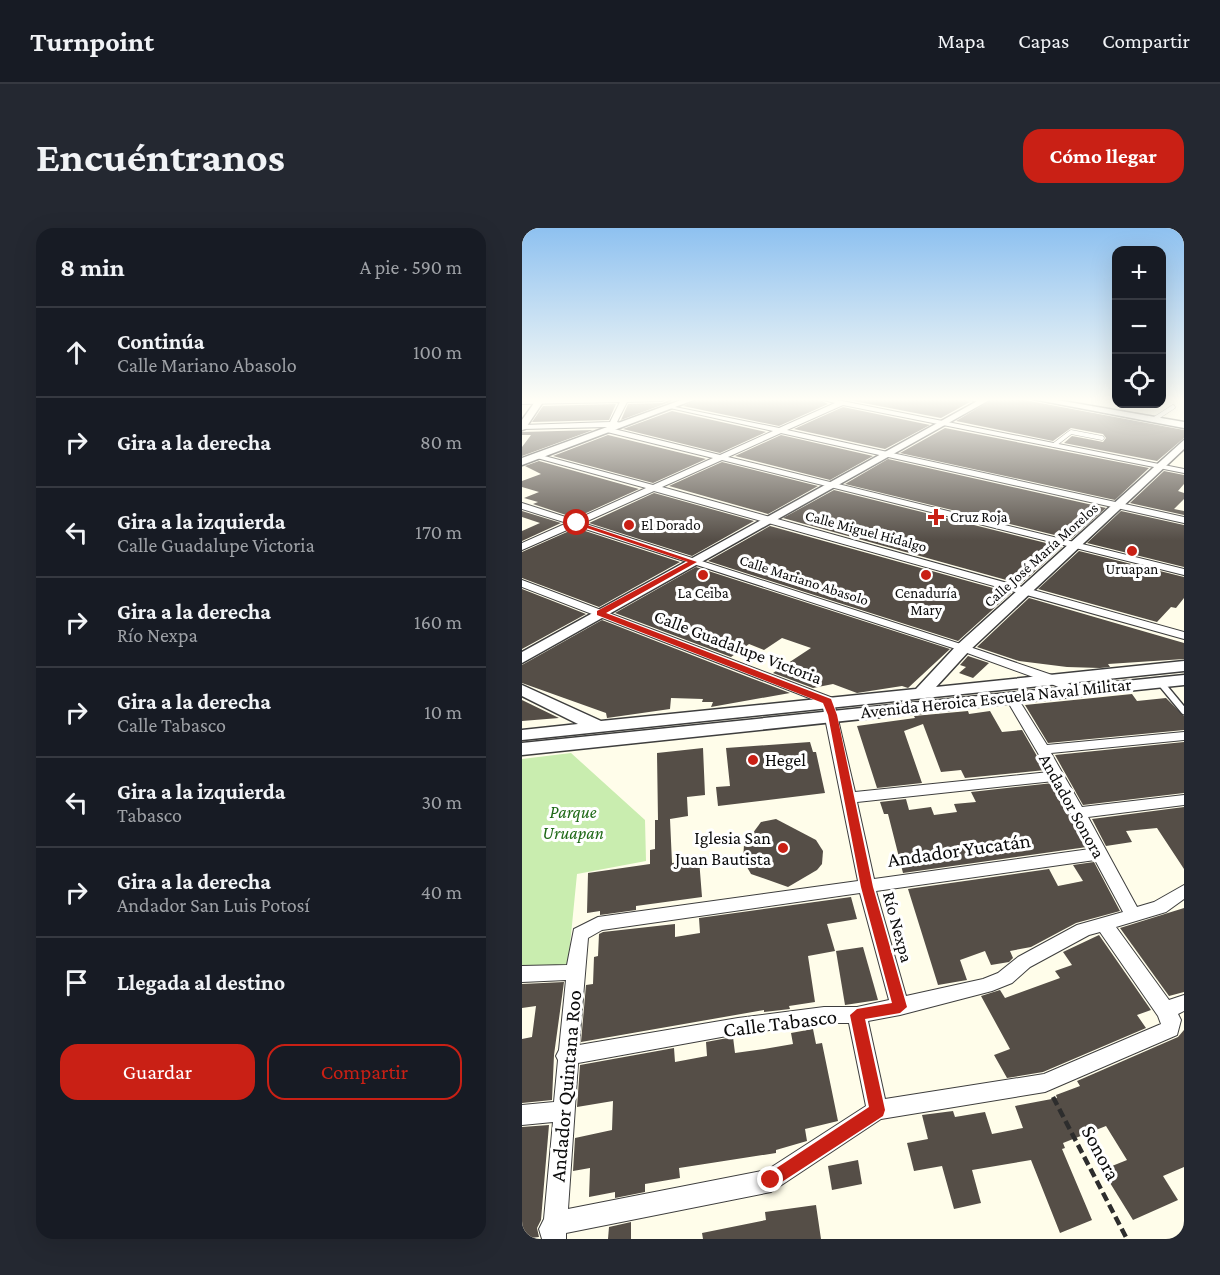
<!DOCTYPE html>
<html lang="es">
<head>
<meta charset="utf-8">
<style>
  body { margin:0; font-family:"Crimson Pro",serif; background:#242831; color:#f1f3f6 }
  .controls { position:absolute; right:18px; top:18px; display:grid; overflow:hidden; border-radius:12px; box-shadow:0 6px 24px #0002 }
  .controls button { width:54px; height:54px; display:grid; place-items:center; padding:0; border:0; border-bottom:2px solid #363941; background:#171b24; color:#f1f3f6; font:30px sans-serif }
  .stop { position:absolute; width:18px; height:18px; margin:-14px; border:4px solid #c92015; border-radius:50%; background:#fff }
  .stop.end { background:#c92015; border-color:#fff; box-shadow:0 2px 6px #0008 }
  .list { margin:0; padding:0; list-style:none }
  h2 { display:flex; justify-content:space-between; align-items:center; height:78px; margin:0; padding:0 24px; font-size:26px }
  h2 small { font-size:20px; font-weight:400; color:#9ea1a6 }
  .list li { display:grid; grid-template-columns:39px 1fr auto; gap:18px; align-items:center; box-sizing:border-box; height:90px; padding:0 24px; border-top:2px solid #363941 }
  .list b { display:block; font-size:22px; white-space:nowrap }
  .list p { margin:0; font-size:20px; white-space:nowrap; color:#9ea1a6 }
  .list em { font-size:20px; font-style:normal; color:#9ea1a6 }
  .actions { display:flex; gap:12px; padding:18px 24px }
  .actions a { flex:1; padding:14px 0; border:2px solid #c92015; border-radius:18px; text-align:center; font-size:21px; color:#c92015 }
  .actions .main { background:#c92015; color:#fff }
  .icon { flex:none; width:33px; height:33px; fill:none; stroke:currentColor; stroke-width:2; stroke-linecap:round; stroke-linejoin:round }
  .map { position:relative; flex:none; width:662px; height:1011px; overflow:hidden; border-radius:18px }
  header { display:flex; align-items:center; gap:36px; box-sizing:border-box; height:84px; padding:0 30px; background:#171b24; border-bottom:2px solid #363941 }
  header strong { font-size:28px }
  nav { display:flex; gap:33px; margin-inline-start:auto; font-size:21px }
  .intro { display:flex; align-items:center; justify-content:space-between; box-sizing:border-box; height:144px; padding:0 36px }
  h1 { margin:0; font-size:42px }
  .button { padding:15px 27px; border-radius:18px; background:#c92015; color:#fff; font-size:21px; font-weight:700 }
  main { display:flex; gap:36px; padding:0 36px }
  aside { flex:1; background:#171b24; border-radius:18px; box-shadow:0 6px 24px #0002 }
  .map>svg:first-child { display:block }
  .green { fill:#c9edaf }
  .building { fill:#554e47 }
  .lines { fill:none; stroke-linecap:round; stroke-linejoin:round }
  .service-far1-casing { stroke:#3e3e3e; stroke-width:5 }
  .service-casing { stroke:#3e3e3e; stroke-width:9 }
  .minor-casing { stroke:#3e3e3e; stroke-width:2 }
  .tertiary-casing { stroke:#3e3e3e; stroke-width:3 }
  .path { stroke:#2d2d2d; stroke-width:4.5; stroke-dasharray:9 4.5; stroke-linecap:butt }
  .service-far1 { stroke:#fff; stroke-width:4 }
  .service { stroke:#fff; stroke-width:6 }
  .minor { fill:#fff; fill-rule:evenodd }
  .tertiary { fill:#fff; fill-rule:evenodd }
  .route { fill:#c92015 }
  .poi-dot { fill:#c92015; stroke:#fff; stroke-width:2 }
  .labels { text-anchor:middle; stroke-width:6; stroke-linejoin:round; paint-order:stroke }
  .far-poi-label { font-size:15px; fill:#0b0b0b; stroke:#fff }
  .far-street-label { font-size:15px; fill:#0b0b0b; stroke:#fff }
  .street-label { font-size:18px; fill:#0b0b0b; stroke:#fff }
  .poi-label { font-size:18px; fill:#0b0b0b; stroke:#fff; text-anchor:start }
  .park-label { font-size:18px; font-style:italic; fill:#1e6916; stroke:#fff }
  .near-street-label { font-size:21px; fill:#0b0b0b; stroke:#fff }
</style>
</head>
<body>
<header>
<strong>Turnpoint</strong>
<nav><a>Mapa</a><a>Capas</a><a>Compartir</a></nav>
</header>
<div class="intro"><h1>Encuéntranos</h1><a class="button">Cómo llegar</a></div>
<main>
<aside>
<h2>8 min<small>A pie · 590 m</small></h2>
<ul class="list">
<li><svg class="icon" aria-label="ahead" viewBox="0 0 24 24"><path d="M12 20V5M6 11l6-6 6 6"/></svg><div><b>Continúa</b><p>Calle Mariano Abasolo</p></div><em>100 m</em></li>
<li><svg class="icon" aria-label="right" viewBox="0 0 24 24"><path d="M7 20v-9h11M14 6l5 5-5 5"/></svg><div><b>Gira a la derecha</b></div><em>80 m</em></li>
<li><svg class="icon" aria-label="left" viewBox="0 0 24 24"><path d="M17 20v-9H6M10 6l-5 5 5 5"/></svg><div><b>Gira a la izquierda</b><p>Calle Guadalupe Victoria</p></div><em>170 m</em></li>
<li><svg class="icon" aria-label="right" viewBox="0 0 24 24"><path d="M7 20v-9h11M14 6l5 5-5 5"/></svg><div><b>Gira a la derecha</b><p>Río Nexpa</p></div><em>160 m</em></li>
<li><svg class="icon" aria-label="right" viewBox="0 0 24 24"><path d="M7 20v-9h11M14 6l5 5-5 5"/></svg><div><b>Gira a la derecha</b><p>Calle Tabasco</p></div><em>10 m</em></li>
<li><svg class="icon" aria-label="left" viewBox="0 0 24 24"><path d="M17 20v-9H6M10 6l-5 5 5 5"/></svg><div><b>Gira a la izquierda</b><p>Tabasco</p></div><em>30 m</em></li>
<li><svg class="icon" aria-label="right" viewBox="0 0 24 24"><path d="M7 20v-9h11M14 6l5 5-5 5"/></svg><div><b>Gira a la derecha</b><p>Andador San Luis Potosí</p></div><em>40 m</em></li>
<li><svg class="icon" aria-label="arrive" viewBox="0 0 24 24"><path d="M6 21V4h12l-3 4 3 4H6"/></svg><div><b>Llegada al destino</b></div></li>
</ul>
<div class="actions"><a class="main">Guardar</a><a>Compartir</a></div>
</aside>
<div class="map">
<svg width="662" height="1011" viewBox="0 0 662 1011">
  <rect width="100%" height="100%" fill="#fffdea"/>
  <path class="green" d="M49,525L123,592L124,633L55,646L46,737L0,740V531Z"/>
  <g class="building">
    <path d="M150,171H156L99,192L106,176L140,175Z"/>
    <path d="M176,171H296L306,176L257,198L161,178Z"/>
    <path d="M321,171H441L448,174L419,190Z"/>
    <path d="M471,171H497L662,202V210L635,233L542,215L550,208L581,214L584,210L581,206L549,200L531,213L434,193Z"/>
    <path d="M94,176L87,192L10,194L21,178Z"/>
    <path d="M321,179L408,197L363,221L272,201Z"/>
    <path d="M150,183L244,204L198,225L101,201Z"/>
    <path d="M423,200L627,240L593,272L378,225Z"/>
    <path d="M71,202L0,228V219L9,207H0V204Z"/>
    <path d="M86,207L184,231L131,255L31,228Z"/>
    <path d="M259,207L351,228L308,252L213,228Z"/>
    <path d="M366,231L584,280L549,311L323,256Z"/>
    <path d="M17,233L117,261L53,290L11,276L16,274L2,270L17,264L0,259V253L19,246L3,238Z"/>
    <path d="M200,234L296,258L246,286L147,258Z"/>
    <path d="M642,243L662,247V256L656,263L662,265V271L652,281L662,283V287L608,275Z"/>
    <path d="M312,262L540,319L499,356L261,290Z"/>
    <path d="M132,265L232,293L170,328L67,295Z"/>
    <path d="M0,283L39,295L0,313V303L18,295L0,289Z"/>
    <path d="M599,283L662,297V339L565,315Z"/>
    <path d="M248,298L489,365L436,413L186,333Z"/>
    <path d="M54,300L158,334L77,379L0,350V324Z"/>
    <path d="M557,323L662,349V370L654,380L649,379L635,394L516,361Z"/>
    <path d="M174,339L428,421L386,460L380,458L335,465L311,456L291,460L251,445L289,420L260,410L242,422L227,416L209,429L93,385Z"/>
    <path d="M0,361L64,386L0,421Z"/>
    <path d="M507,370L662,415V431L586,436L588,439L578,440L545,439L497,433L455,419Z"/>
    <path d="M80,392L226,449L268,465L189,479L191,474H180L181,471L149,470L148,481L85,490L84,485L0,455V437Z"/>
    <path d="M446,428L467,435L451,450L437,445L444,439L438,437Z"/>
    <path d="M610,466L615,473L644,470L662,488V502L526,515L503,477Z"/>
    <path d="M0,472L37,490L0,493Z"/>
    <path d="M446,483L447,486L468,483L480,504L500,502L523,542L443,550L439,542L419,544L401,496L382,503L400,555L355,560L335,498L393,490L392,488Z"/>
    <path d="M288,514L291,524H294L303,565L196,578L194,559L208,558L204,520Z"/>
    <path d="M662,514V565L561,577L533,527Z"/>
    <path d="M181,520L183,567L165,569L166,588L148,591L150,635L177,631L180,669L114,678V682L78,687V683L65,685L66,645L128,636V622L133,621V592H136L135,525Z"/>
    <path d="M531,555L565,619L381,645L366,586H362L358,574L384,571L387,582L409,579L412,587L435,584L432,576L454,574L449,564Z"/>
    <path d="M662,579V641L635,600L604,603L610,614L584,618L570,591Z"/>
    <path d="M254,591L294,612L301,623L300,636L295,642L266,659L229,646L221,632L222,617L239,594Z"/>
    <path d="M572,634L598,683L554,695L509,719L488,723L491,730L487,734L469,737L463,723L438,732L445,752L416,757L386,661L527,641L536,658L561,653L551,637Z"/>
    <path d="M329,669L335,691L305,696L313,723L286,728L293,774L267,778L268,781L242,784V782L59,814L64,757L71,756L72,729L76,728L77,706L81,704L153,696V709L178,705L177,690Z"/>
    <path d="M662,680V764L647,768L598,700Z"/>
    <path d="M577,707L629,782L615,787L624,800L521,844L485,850L472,827L488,821L459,768L478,762L483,770L538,750L533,743L550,737L541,724Z"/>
    <path d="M341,719L356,772L323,777L314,723Z"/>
    <path d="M42,754L32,827L30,872L0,875V811L10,809L14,778L0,780V756Z"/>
    <path d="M291,801L294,816L300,815L316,893L283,901L285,913L254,922V925L157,940L158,950L123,956V964L93,970V964L67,969L68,940L51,943L53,910L90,902L91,873L55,879L58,837L152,820L153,834L185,828L184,814L211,809L213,825L242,821L271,816L269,805Z"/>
    <path d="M662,802V939L641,948L656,972L611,992L580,942L605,932L584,898L541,915L543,920L540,921L570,992L538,1005L509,932L450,942L459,975L432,981L420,938L392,943L385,915L406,911L400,887L431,883L433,889L463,884L470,906L501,900L493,878L535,870L534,867L558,858L555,853L656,809Z"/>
    <path d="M27,897L19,992L15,1000L17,1009L0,1011V899Z"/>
    <path d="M336,932L340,956L310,962L306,938Z"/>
    <path d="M294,977L299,1011H181L180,1005L244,992L243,984Z"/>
    <path d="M109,994V1011H86L87,999Z"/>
  </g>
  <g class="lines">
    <g class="service-far1-casing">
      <g id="service-far1">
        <path d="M631,192L651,179"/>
        <path d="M532,217L549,204L580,210"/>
      </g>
    </g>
    <g class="service-casing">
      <path id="service" d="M638,454L662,483"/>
    </g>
    <g class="minor-casing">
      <g id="minor">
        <path d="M143,171L140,173L105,174L95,194L102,196L93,198L92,201L198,227L251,203L148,180V178L257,200L313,175L298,171H310L662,241V245L321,177L265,202L662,289V295L259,205L206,229L662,341V347L200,232L140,259L662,404V411L132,263L61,295L445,418L533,448L558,462L552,466L525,454L437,422L54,298L0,322V315L45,295L0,281V275L53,292L124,260L15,230V226L131,257L191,230L85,204L86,199L0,201V197L88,194L98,174L0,176V172Z"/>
        <path d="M443,171H460L464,173L461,175Z"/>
        <path d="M0,352L311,470L333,564L527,544L483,469L489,465L495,469L525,517L662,504V512L529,525L560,579L662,567V577L566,589L615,679L632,674L662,657V671L644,684L594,699L647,772L662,767V783L656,786L659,792L655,807L523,864L359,891L249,964L44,1005V1011H20L17,1001L22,991L31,894L0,897V877L32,874L36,832L34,828L37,822L44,752L0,754V738L45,737L52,701L76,689L336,653L300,475L0,359ZM532,553L568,621L352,651L335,574ZM573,632L601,684L555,697L496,729L476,745L461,751L384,768L354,663ZM338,665L367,772L335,779H302L216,790L57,817L66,710L80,702ZM578,704L636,788L639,796L522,846L363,871L346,793L378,787L470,763L490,755L508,739L567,707ZM302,795H327L344,878L245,942L46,981L56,835L216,806Z"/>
      </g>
    </g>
    <g class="tertiary-casing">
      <g id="tertiary">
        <path d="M15,171H23L3,201L0,202V192Z"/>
        <path d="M162,171H174L0,237V230Z"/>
        <path d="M459,171H469L0,435V424Z"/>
        <path d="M510,171H529L662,194V200Z"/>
        <path d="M662,212V221L447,423L414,459L662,433V443L0,512V502L56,496L0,468V457L79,493L394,461L435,417Z"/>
        <path d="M662,447V457L0,527V515Z"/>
      </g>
    </g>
    <path class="path" d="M531,869L605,1011"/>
    <use href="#service-far1" class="service-far1"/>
    <use href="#service" class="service"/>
    <use href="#minor" class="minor"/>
    <use href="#tertiary" class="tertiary"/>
  </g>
  <linearGradient id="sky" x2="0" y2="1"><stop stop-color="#8ec1f0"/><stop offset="0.55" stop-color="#fffef6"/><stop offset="1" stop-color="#fffef6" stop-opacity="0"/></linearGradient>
  <rect width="662" height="312" fill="url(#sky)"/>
  <path class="route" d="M53,293L175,334L84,385L309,471L315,487L351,659L385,779L378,785L343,791L363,882L361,888L249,961L244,958L241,952L244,947L347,879L328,787L335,781L370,775L339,659L306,487L301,475L75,387V383L166,334L53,296Z"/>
  <g class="poi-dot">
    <path d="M411 280h6v6h6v6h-6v6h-6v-6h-6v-6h6z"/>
    <circle cx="107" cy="297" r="6"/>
    <circle cx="610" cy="323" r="6"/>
    <circle cx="181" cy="347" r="6"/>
    <circle cx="404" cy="347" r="6"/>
    <circle cx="231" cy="532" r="6"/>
    <circle cx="261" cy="620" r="6"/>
  </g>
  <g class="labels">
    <g class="far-poi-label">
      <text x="428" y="294" text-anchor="start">Cruz Roja</text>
      <text x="119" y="302" text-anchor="start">El Dorado</text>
      <text x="610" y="346">Uruapan</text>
      <text x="181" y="370">La Ceiba</text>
      <text x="404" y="370">Cenaduría<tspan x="404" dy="17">Mary</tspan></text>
    </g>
    <g class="far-street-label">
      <text transform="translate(344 303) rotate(15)" y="5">Calle Miguel Hidalgo</text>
      <text transform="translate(519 327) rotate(-42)" y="5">Calle José María Morelos</text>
      <text transform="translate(282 352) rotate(18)" y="5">Calle Mariano Abasolo</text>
    </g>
    <g class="street-label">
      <text transform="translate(216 419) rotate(21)" y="6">Calle Guadalupe Victoria</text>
      <text transform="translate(474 470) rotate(-6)" y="6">Avenida Heroica Escuela Naval Militar</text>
      <text transform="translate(550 578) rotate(61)" y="6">Andador Sonora</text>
      <text transform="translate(376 699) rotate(75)" y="6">Río Nexpa</text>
    </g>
    <g class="poi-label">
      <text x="243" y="538">Hegel</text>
      <text x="249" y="616" text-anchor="end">Iglesia San<tspan x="249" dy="21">Juan Bautista</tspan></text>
    </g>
    <g class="park-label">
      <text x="51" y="590">Parque<tspan x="51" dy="21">Uruapan</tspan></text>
    </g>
    <g class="near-street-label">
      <text transform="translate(437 622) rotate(-8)" y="7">Andador Yucatán</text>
      <text transform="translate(258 795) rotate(-7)" y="7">Calle Tabasco</text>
      <text transform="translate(44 858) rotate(-85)" y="7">Andador Quintana Roo</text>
      <text transform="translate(579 925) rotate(62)" y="7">Sonora</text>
    </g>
  </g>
</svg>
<div class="controls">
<button>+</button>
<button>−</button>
<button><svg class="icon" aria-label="locate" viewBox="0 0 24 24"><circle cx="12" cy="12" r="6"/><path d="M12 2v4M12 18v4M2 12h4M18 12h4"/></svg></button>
</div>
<div class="stop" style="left:55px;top:295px"></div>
<div class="stop end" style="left:249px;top:952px"></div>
</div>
</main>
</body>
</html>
